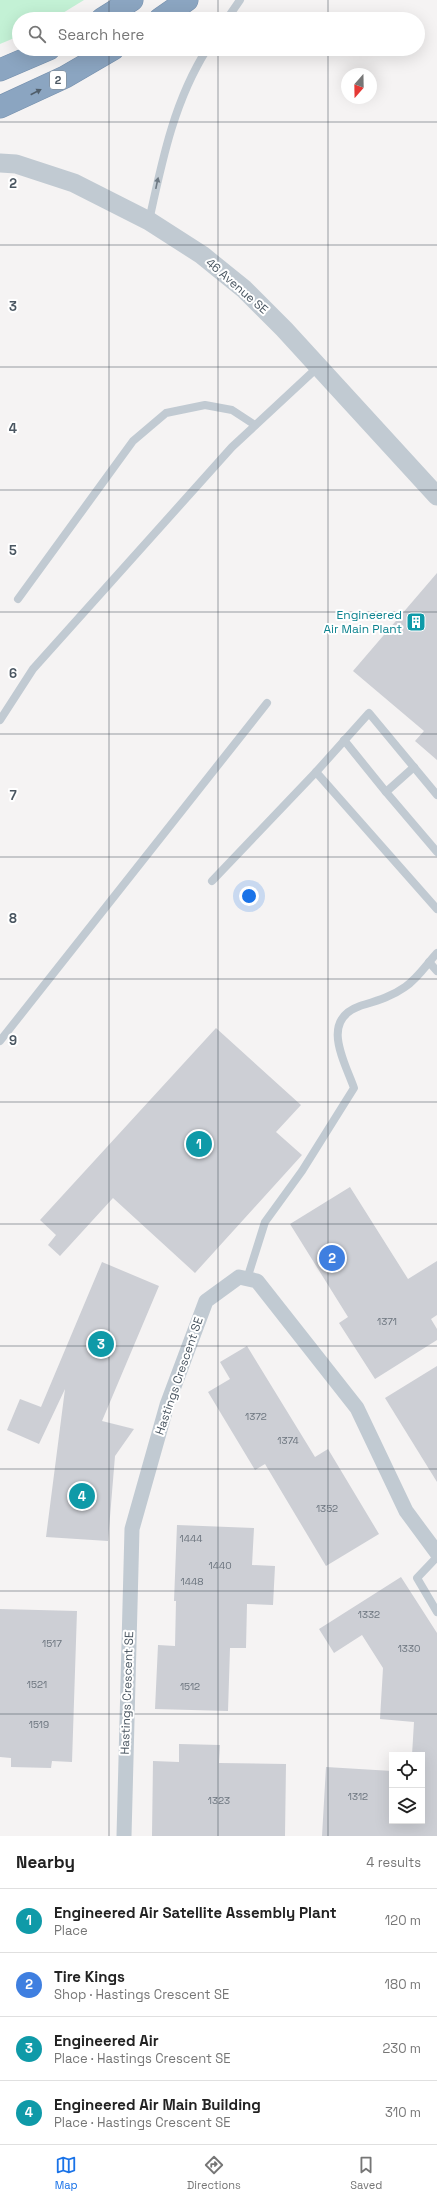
<!DOCTYPE html>
<html lang="en">
<head>
<meta charset="utf-8">
<style>
  body { margin:0; font-family:"Space Grotesk",sans-serif; background:#f6f6f6; color:#222 }
  .controls { position:absolute; right:12px; bottom:12px; display:grid; overflow:hidden; border-radius:0px; box-shadow:0 4px 16px #0002 }
  .controls button { width:36px; height:36px; display:grid; place-items:center; padding:0; border:0; border-bottom:1px solid #e0e0e0; background:#fff; color:#222; font:20px sans-serif }
  .compass { position:absolute; left:341px; top:68px; width:36px; height:36px; border-radius:50%; background:#fff; box-shadow:0 4px 16px #0002; rotate:200deg }
  .you { position:absolute; left:249px; top:896px; width:14px; height:14px; margin:-10px; border:3px solid #fff; border-radius:50%; background:#1a73e8; box-shadow:0 0 0 6px #1a73e833 }
  .badge { display:grid; place-items:center; width:26px; height:26px; border-radius:50%; background:#1a73e8; color:#fff; font-size:13px; font-weight:700 }
  .pin { position:absolute; translate:-50% -50%; border:2px solid #fff; box-shadow:0 1px 4px #0006 }
  .list { margin:0; padding:0; list-style:none }
  h2 { display:flex; justify-content:space-between; align-items:center; height:52px; margin:0; padding:0 16px; font-size:17px }
  h2 small { font-size:13px; font-weight:400; color:#767676 }
  .list li { display:grid; grid-template-columns:26px 1fr auto; gap:12px; align-items:center; box-sizing:border-box; height:64px; padding:0 16px; border-top:1px solid #e0e0e0 }
  .list b { display:block; font-size:15px; white-space:nowrap }
  .list p { margin:0; font-size:13px; white-space:nowrap; color:#767676 }
  .list em { font-size:13px; font-style:normal; color:#767676 }
  .icon { flex:none; width:22px; height:22px; fill:none; stroke:currentColor; stroke-width:2; stroke-linecap:round; stroke-linejoin:round }
  .map { position:relative; flex:none; width:437px; height:1836px; overflow:hidden }
  .search { position:absolute; background:#fff; box-shadow:0 4px 16px #0002; left:12px; right:12px; top:12px; height:44px; display:flex; align-items:center; gap:10px; box-sizing:border-box; padding:0 14px; border-radius:22px; color:#767676; font-size:15px }
  .sheet { height:308px; background:#fff }
  nav { display:flex; justify-content:space-around; align-items:center; box-sizing:border-box; height:56px; border-top:1px solid #e0e0e0; background:#fff; font-size:11px; color:#767676 }
  nav a { display:grid; justify-items:center; gap:2px }
  nav .on { color:#1a73e8 }
  .map>svg:first-child { display:block }
  .green { fill:#c3f1d5 }
  .building { fill:#cdcfd5 }
  .lines { fill:none; stroke-linecap:round; stroke-linejoin:round }
  .motorway-casing { stroke:#7690ad; stroke-width:23 }
  .service { stroke:#c1cad2; stroke-width:8 }
  .minor { stroke:#c1cad2; stroke-width:15 }
  .tertiary { stroke:#c1cad2; stroke-width:19 }
  .motorway { stroke:#8ba5c1; stroke-width:22 }
  .oneway { fill:#505e6b }
  .oneway2 { fill:#6e7983 }
  .grid { fill:none; stroke:#4a5661; stroke-width:1; stroke-opacity:0.55 }
  .labels { text-anchor:middle; stroke-width:4; stroke-linejoin:round; paint-order:stroke }
  .number-label { font-size:10px; fill:#6b747e }
  .shield { fill:#fff; stroke:#808990; stroke-width:1 }
  .shield-label { font-size:11px; font-weight:bold; fill:#4a5661 }
  .street-label { font-size:12px; fill:#4a5661; stroke:#fff }
  .culture-label { font-size:12px; fill:#0d838f; stroke:#fff; text-anchor:end }
  .grid-label { font-size:13px; text-anchor:middle; font-weight:bold; fill:#4a5661; stroke:#fff; stroke-width:4; stroke-linejoin:round; paint-order:stroke }
</style>
</head>
<body>
<div class="map">
<svg width="437" height="1836" viewBox="0 0 437 1836">
  <rect width="100%" height="100%" fill="#f5f3f3"/>
  <path class="green" d="M0,0H84L53,19H19V36L0,44Z"/>
  <g class="building">
    <path d="M437,573V760L415,741L424,731L353,671Z"/>
    <path d="M216,1028L301,1105L276,1132L302,1155L195,1273L113,1198L60,1256L48,1245L56,1235L40,1220Z"/>
    <path d="M350,1187L408,1279L437,1261V1315L431,1319L437,1329V1340L375,1379L339,1323L348,1317L290,1224Z"/>
    <path d="M102,1262L159,1286L102,1421L134,1429L115,1456L108,1541L46,1537L65,1389L39,1444L7,1430L20,1399L41,1407Z"/>
    <path d="M247,1346L315,1457L328,1449L379,1534L326,1566L265,1464L255,1470L208,1392L230,1379L220,1362Z"/>
    <path d="M437,1366V1482L385,1398Z"/>
    <path d="M177,1525L254,1528L252,1565L275,1566L273,1605L247,1604L246,1648H230L228,1711L155,1709L158,1645L175,1646L176,1601H174Z"/>
    <path d="M401,1577L437,1633V1836H322L326,1767L392,1771V1821H422V1755H412L414,1722L380,1719L383,1668L362,1635L334,1653L319,1629Z"/>
    <path d="M0,1609L77,1611L72,1762L52,1761L51,1768L11,1767V1758L0,1757Z"/>
    <path d="M179,1744L220,1745L219,1763L286,1764L285,1836H152L153,1761L179,1762Z"/>
  </g>
  <g class="lines">
    <g class="motorway-casing">
      <g id="motorway">
        <path d="M102,19L132,0"/>
        <path d="M160,19L187,0"/>
        <path d="M0,70L49,49"/>
        <path d="M0,107L65,77L113,49"/>
      </g>
    </g>
    <g class="service">
      <path d="M227,19L240,0"/>
      <path d="M149,221C162,161 174,101 207,49"/>
      <path d="M18,599L133,441L166,413L205,405L232,410L255,425"/>
      <path d="M0,720L33,669L232,447L318,367"/>
      <path d="M344,740L386,792"/>
      <path d="M414,767L386,792L437,852"/>
      <path d="M437,795L369,713L316,772L437,909"/>
      <path d="M212,881L316,772"/>
      <path d="M429,962L437,971"/>
      <path d="M0,1041L267,703"/>
      <path d="M247,1279L265,1222L302,1171L354,1088C344,1060 320,1020 360,1006C376,1001 391,997 405,987C417,979 427,964 437,953"/>
      <path d="M437,1557L417,1578L437,1612"/>
    </g>
    <path class="minor" d="M124,1836L132,1529L167,1405L206,1301L239,1277L257,1281L357,1408L406,1511L437,1553"/>
    <path class="tertiary" d="M0,163L16,164L74,183L149,221L202,255L244,289L284,329L437,496"/>
    <use href="#motorway" class="motorway"/>
  </g>
  <defs><path id="oneway-solid" d="M-6-.8H1V-3.2L6.5 0L1 3.2V.8H-6Z"/></defs>
  <use class="oneway" href="#oneway-solid" transform="translate(36 92) rotate(-27)"/>
  <use class="oneway2" href="#oneway-solid" transform="translate(157 183) rotate(-78)"/>
  <path class="grid" d="M109,0V19M218,0V19M328,0V19M109,49V1836M218,49V1836M328,49V1836M0,122H437M0,245H437M0,367H437M0,490H437M0,612H437M0,734H437M0,857H437M0,979H437M0,1102H437M0,1224H437M0,1346H437M0,1469H437M0,1591H437M0,1714H437"/>
  <defs>
    <g id="building-square" transform="scale(1)"><rect x="-9" y="-9" width="18" height="18" rx="4" fill="#0f9aa8" stroke="#fff"/><path d="M-4-6H4V6H1V3H-1V6H-4ZM-2.5-4.3h1.7v1.8h-1.7ZM.8-4.3h1.7v1.8H.8ZM-2.5-1h1.7V.8h-1.7ZM.8-1h1.7V.8H.8Z" fill="#fff"/></g>
  </defs>
  <g fill-rule="evenodd">
    <use href="#building-square" x="416" y="622"/>
  </g>
  <g class="labels">
    <g class="number-label">
      <text x="387" y="1325">1371</text>
      <text x="256" y="1420">1372</text>
      <text x="288" y="1444">1374</text>
      <text x="327" y="1512">1352</text>
      <text x="191" y="1542">1444</text>
      <text x="220" y="1569">1440</text>
      <text x="192" y="1585">1448</text>
      <text x="369" y="1618">1332</text>
      <text x="52" y="1647">1517</text>
      <text x="409" y="1652">1330</text>
      <text x="37" y="1688">1521</text>
      <text x="190" y="1690">1512</text>
      <text x="39" y="1728">1519</text>
      <text x="358" y="1800">1312</text>
      <text x="219" y="1804">1323</text>
    </g>
    <rect class="shield" x="50" y="71" width="16" height="18" rx="3"/>
    <g class="shield-label">
      <text x="58" y="84">2</text>
    </g>
    <g class="street-label">
      <text transform="translate(237 286) rotate(41)" y="4">46 Avenue SE</text>
      <text transform="translate(179 1376) rotate(-71)" y="4">Hastings Crescent SE</text>
      <text transform="translate(127 1693) rotate(-88)" y="4">Hastings Crescent SE</text>
    </g>
    <g class="culture-label">
      <text x="402" y="619">Engineered<tspan x="402" dy="14">Air Main Plant</tspan></text>
    </g>
  </g>
  <g class="grid-label">
    <text x="13" y="188">2</text>
    <text x="13" y="311">3</text>
    <text x="13" y="433">4</text>
    <text x="13" y="555">5</text>
    <text x="13" y="678">6</text>
    <text x="13" y="800">7</text>
    <text x="13" y="923">8</text>
    <text x="13" y="1045">9</text>
  </g>
</svg>
<div class="controls">
<button><svg class="icon" aria-label="locate" viewBox="0 0 24 24"><circle cx="12" cy="12" r="6"/><path d="M12 2v4M12 18v4M2 12h4M18 12h4"/></svg></button>
<button><svg class="icon" aria-label="layers" viewBox="0 0 24 24"><path d="M12 4l9 5-9 5-9-5zM3 14l9 5 9-5"/></svg></button>
</div>
<svg class="compass" viewBox="-18 -18 36 36"><path d="M0-13l5 13h-10z" fill="#e53935"/><path d="M0 13l5-13h-10z" fill="#767676"/></svg>
<div class="you"></div>
<div class="pin badge" style="left:199px;top:1144px;background:#0f9aa8">1</div>
<div class="pin badge" style="left:332px;top:1258px;background:#3f7fe0">2</div>
<div class="pin badge" style="left:101px;top:1344px;background:#0f9aa8">3</div>
<div class="pin badge" style="left:82px;top:1496px;background:#0f9aa8">4</div>
<div class="search"><svg class="icon" aria-label="search" viewBox="0 0 24 24"><circle cx="10" cy="10" r="6"/><path d="M15 15l6 6"/></svg>Search here</div>
</div>
<section class="sheet">
<h2>Nearby<small>4 results</small></h2>
<ul class="list">
<li><span class="badge" style="background:#0f9aa8">1</span><div><b>Engineered Air Satellite Assembly Plant</b><p>Place</p></div><em>120 m</em></li>
<li><span class="badge" style="background:#3f7fe0">2</span><div><b>Tire Kings</b><p>Shop · Hastings Crescent SE</p></div><em>180 m</em></li>
<li><span class="badge" style="background:#0f9aa8">3</span><div><b>Engineered Air</b><p>Place · Hastings Crescent SE</p></div><em>230 m</em></li>
<li><span class="badge" style="background:#0f9aa8">4</span><div><b>Engineered Air Main Building</b><p>Place · Hastings Crescent SE</p></div><em>310 m</em></li>
</ul>
</section>
<nav>
<a class="on"><svg class="icon" aria-label="map" viewBox="0 0 24 24"><path d="M3 6l6-2 6 2 6-2v14l-6 2-6-2-6 2zM9 4v14M15 6v14"/></svg>Map</a>
<a><svg class="icon" aria-label="directions" viewBox="0 0 24 24"><path d="M12 3l9 9-9 9-9-9zM9 14v-3h6M13 9l2 2-2 2"/></svg>Directions</a>
<a><svg class="icon" aria-label="saved" viewBox="0 0 24 24"><path d="M7 4h10v16l-5-4-5 4z"/></svg>Saved</a>
</nav>
</body>
</html>
